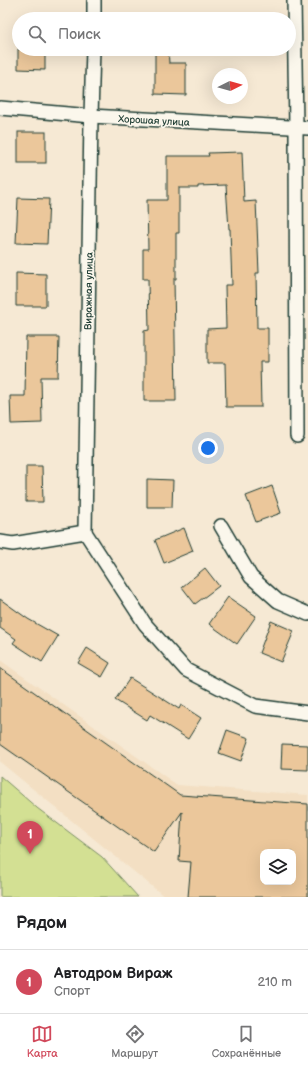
<!DOCTYPE html>
<html lang="ru">
<head>
<meta charset="utf-8">
<style>
  body { margin:0; font-family:"Balsamiq Sans",sans-serif; background:#f2f2f2; color:#202124 }
  .controls { position:absolute; right:12px; bottom:12px; display:grid; overflow:hidden; border-radius:8px; box-shadow:0 4px 16px #0002 }
  .controls button { width:36px; height:36px; display:grid; place-items:center; padding:0; border:0; border-bottom:1px solid #e0e0e0; background:#fff; color:#202124; font:20px sans-serif }
  .compass { position:absolute; left:212px; top:68px; width:36px; height:36px; border-radius:50%; background:#fff; box-shadow:0 4px 16px #0002; rotate:85deg }
  .you { position:absolute; left:208px; top:448px; width:14px; height:14px; margin:-10px; border:3px solid #fff; border-radius:50%; background:#1a73e8; box-shadow:0 0 0 6px #1a73e833 }
  .badge { display:grid; place-items:center; width:26px; height:26px; border-radius:50%; background:#d1495b; color:#fff; font-size:13px; font-weight:700 }
  .pin { position:absolute; translate:-50% -33px; filter:drop-shadow(0 1px 2px #0008) }
  .pin::after { content:''; position:absolute; top:21px; width:14px; height:12px; background:inherit; clip-path:polygon(0 0,100% 0,50% 100%) }
  .list { margin:0; padding:0; list-style:none }
  h2 { display:flex; justify-content:space-between; align-items:center; height:52px; margin:0; padding:0 16px; font-size:17px }
  h2 small { font-size:13px; font-weight:400; color:#757577 }
  .list li { display:grid; grid-template-columns:26px 1fr auto; gap:12px; align-items:center; box-sizing:border-box; height:64px; padding:0 16px; border-top:1px solid #e0e0e0 }
  .list b { display:block; font-size:15px; white-space:nowrap }
  .list p { margin:0; font-size:13px; white-space:nowrap; color:#757577 }
  .list em { font-size:13px; font-style:normal; color:#757577 }
  .icon { flex:none; width:22px; height:22px; fill:none; stroke:currentColor; stroke-width:2; stroke-linecap:round; stroke-linejoin:round }
  .map { position:relative; flex:none; width:308px; height:897px; overflow:hidden }
  .search { position:absolute; background:#fff; box-shadow:0 4px 16px #0002; left:12px; right:12px; top:12px; height:44px; display:flex; align-items:center; gap:10px; box-sizing:border-box; padding:0 14px; border-radius:22px; color:#757577; font-size:15px }
  .sheet { height:116px; background:#fff }
  nav { display:flex; justify-content:space-around; align-items:center; box-sizing:border-box; height:56px; border-top:1px solid #e0e0e0; background:#fff; font-size:11px; color:#757577 }
  nav a { display:grid; justify-items:center; gap:2px }
  nav .on { color:#d1495b }
  .map>svg:first-child { display:block }
  .built { fill:#f3dfc3; fill-rule:evenodd }
  .green { fill:#d3e093; stroke:#798e64 }
  .building { fill:#ebc79b; stroke:#1f3d34; fill-rule:evenodd }
  .lines { fill:none; stroke-linecap:round; stroke-linejoin:round }
  .minor-casing { stroke:#1f3d34; stroke-width:16 }
  .minor { stroke:#fbf7ec; stroke-width:13 }
  .labels { text-anchor:middle; stroke-width:3.5; stroke-linejoin:round; paint-order:stroke }
  .street-label { font-size:10px; fill:#1f3d34; stroke:#fbf7ec }
</style>
</head>
<body>
<div class="map">
<svg width="308" height="897" viewBox="0 0 308 897">
  <rect width="100%" height="100%" fill="#f6e9d4"/>
  <filter id="ink" filterUnits="userSpaceOnUse"><feTurbulence type="fractalNoise" baseFrequency=".025" numOctaves="2"/><feDisplacementMap in="SourceGraphic" scale="8" xChannelSelector="R" yChannelSelector="G"/><feConvolveMatrix kernelMatrix="1 2 1 2 8 2 1 2 1" color-interpolation-filters="sRGB"/></filter>
  <g filter="url(#ink)">
    <path class="built" d="M0,660L177,785L308,795V897H165L0,762ZM263,852H293V882H263Z"/>
    <path class="green" d="M0,776L37,808L102,857L138,897H0Z"/>
    <g class="building">
      <path d="M18,49H45V70L18,69Z"/>
      <path d="M155,49H168L169,63H186V95L155,94Z"/>
      <rect x="18" y="132" width="28" height="31"/>
      <path d="M242,152L244,202L256,201L259,273H256L257,328H268V362H260L261,407H226L225,363H207V329L226,328L225,285H232L230,229H229L226,185L198,186V188H179V233H176V279H174L176,401H144V331L149,330L148,279H143V249H148L147,200H167V156H209L208,153Z"/>
      <path d="M18,198L49,199L47,244L16,243Z"/>
      <path d="M16,273L46,274V306H16Z"/>
      <path d="M26,337H59L58,377H41L42,423L11,424L10,396H25Z"/>
      <path d="M26,466H42L43,502H26Z"/>
      <path d="M147,479L173,480L172,507H147Z"/>
      <path d="M272,486L281,513L256,522L246,496Z"/>
      <path d="M184,528L193,551L164,563L155,540Z"/>
      <path d="M205,568L219,586L195,604L182,587Z"/>
      <path d="M228,597L256,616L237,644L209,624Z"/>
      <path d="M0,599L28,619L58,636L42,662L13,643L16,639L0,628Z"/>
      <path d="M271,621L294,631L281,662L259,653Z"/>
      <path d="M87,648L110,663L102,677L78,663Z"/>
      <path d="M0,668L180,795L308,804V897H188L191,862L179,861L182,812L154,852L0,744ZM263,852H293V883L263,882Z"/>
      <path d="M130,678L179,709L181,705L201,718L188,739L150,715L147,720L115,700Z"/>
      <path d="M227,730L249,738L241,761L219,753Z"/>
      <path d="M282,744L308,745V770L281,769Z"/>
    </g>
    <g class="lines">
      <g class="minor-casing">
        <g id="minor">
          <path d="M294,0L296,127L297,436"/>
          <path d="M94,19V0"/>
          <path d="M0,108L91,116L308,128"/>
          <path d="M221,526L251,577L278,601L308,614"/>
          <path d="M85,532L91,116L93,49"/>
          <path d="M85,532L145,624L186,670L255,706L308,713"/>
          <path d="M0,542L13,544L85,532"/>
        </g>
      </g>
      <use href="#minor" class="minor"/>
    </g>
  </g>
  <g class="labels">
    <g class="street-label">
      <text transform="translate(154 120) rotate(3)" y="4">Хорошая улица</text>
      <text transform="translate(88 291) rotate(-89)" y="4">Виражная улица</text>
    </g>
  </g>
</svg>
<div class="controls">
<button><svg class="icon" aria-label="layers" viewBox="0 0 24 24"><path d="M12 4l9 5-9 5-9-5zM3 14l9 5 9-5"/></svg></button>
</div>
<svg class="compass" viewBox="-18 -18 36 36"><path d="M0-13l5 13h-10z" fill="#e53935"/><path d="M0 13l5-13h-10z" fill="#757577"/></svg>
<div class="you"></div>
<div class="pin badge" style="left:30px;top:854px">1</div>
<div class="search"><svg class="icon" aria-label="search" viewBox="0 0 24 24"><circle cx="10" cy="10" r="6"/><path d="M15 15l6 6"/></svg>Поиск</div>
</div>
<section class="sheet">
<h2>Рядом<small></small></h2>
<ul class="list">
<li><span class="badge">1</span><div><b>Автодром Вираж</b><p>Спорт</p></div><em>210 m</em></li>
</ul>
</section>
<nav>
<a class="on"><svg class="icon" aria-label="map" viewBox="0 0 24 24"><path d="M3 6l6-2 6 2 6-2v14l-6 2-6-2-6 2zM9 4v14M15 6v14"/></svg>Карта</a>
<a><svg class="icon" aria-label="directions" viewBox="0 0 24 24"><path d="M12 3l9 9-9 9-9-9zM9 14v-3h6M13 9l2 2-2 2"/></svg>Маршрут</a>
<a><svg class="icon" aria-label="saved" viewBox="0 0 24 24"><path d="M7 4h10v16l-5-4-5 4z"/></svg>Сохранённые</a>
</nav>
</body>
</html>
